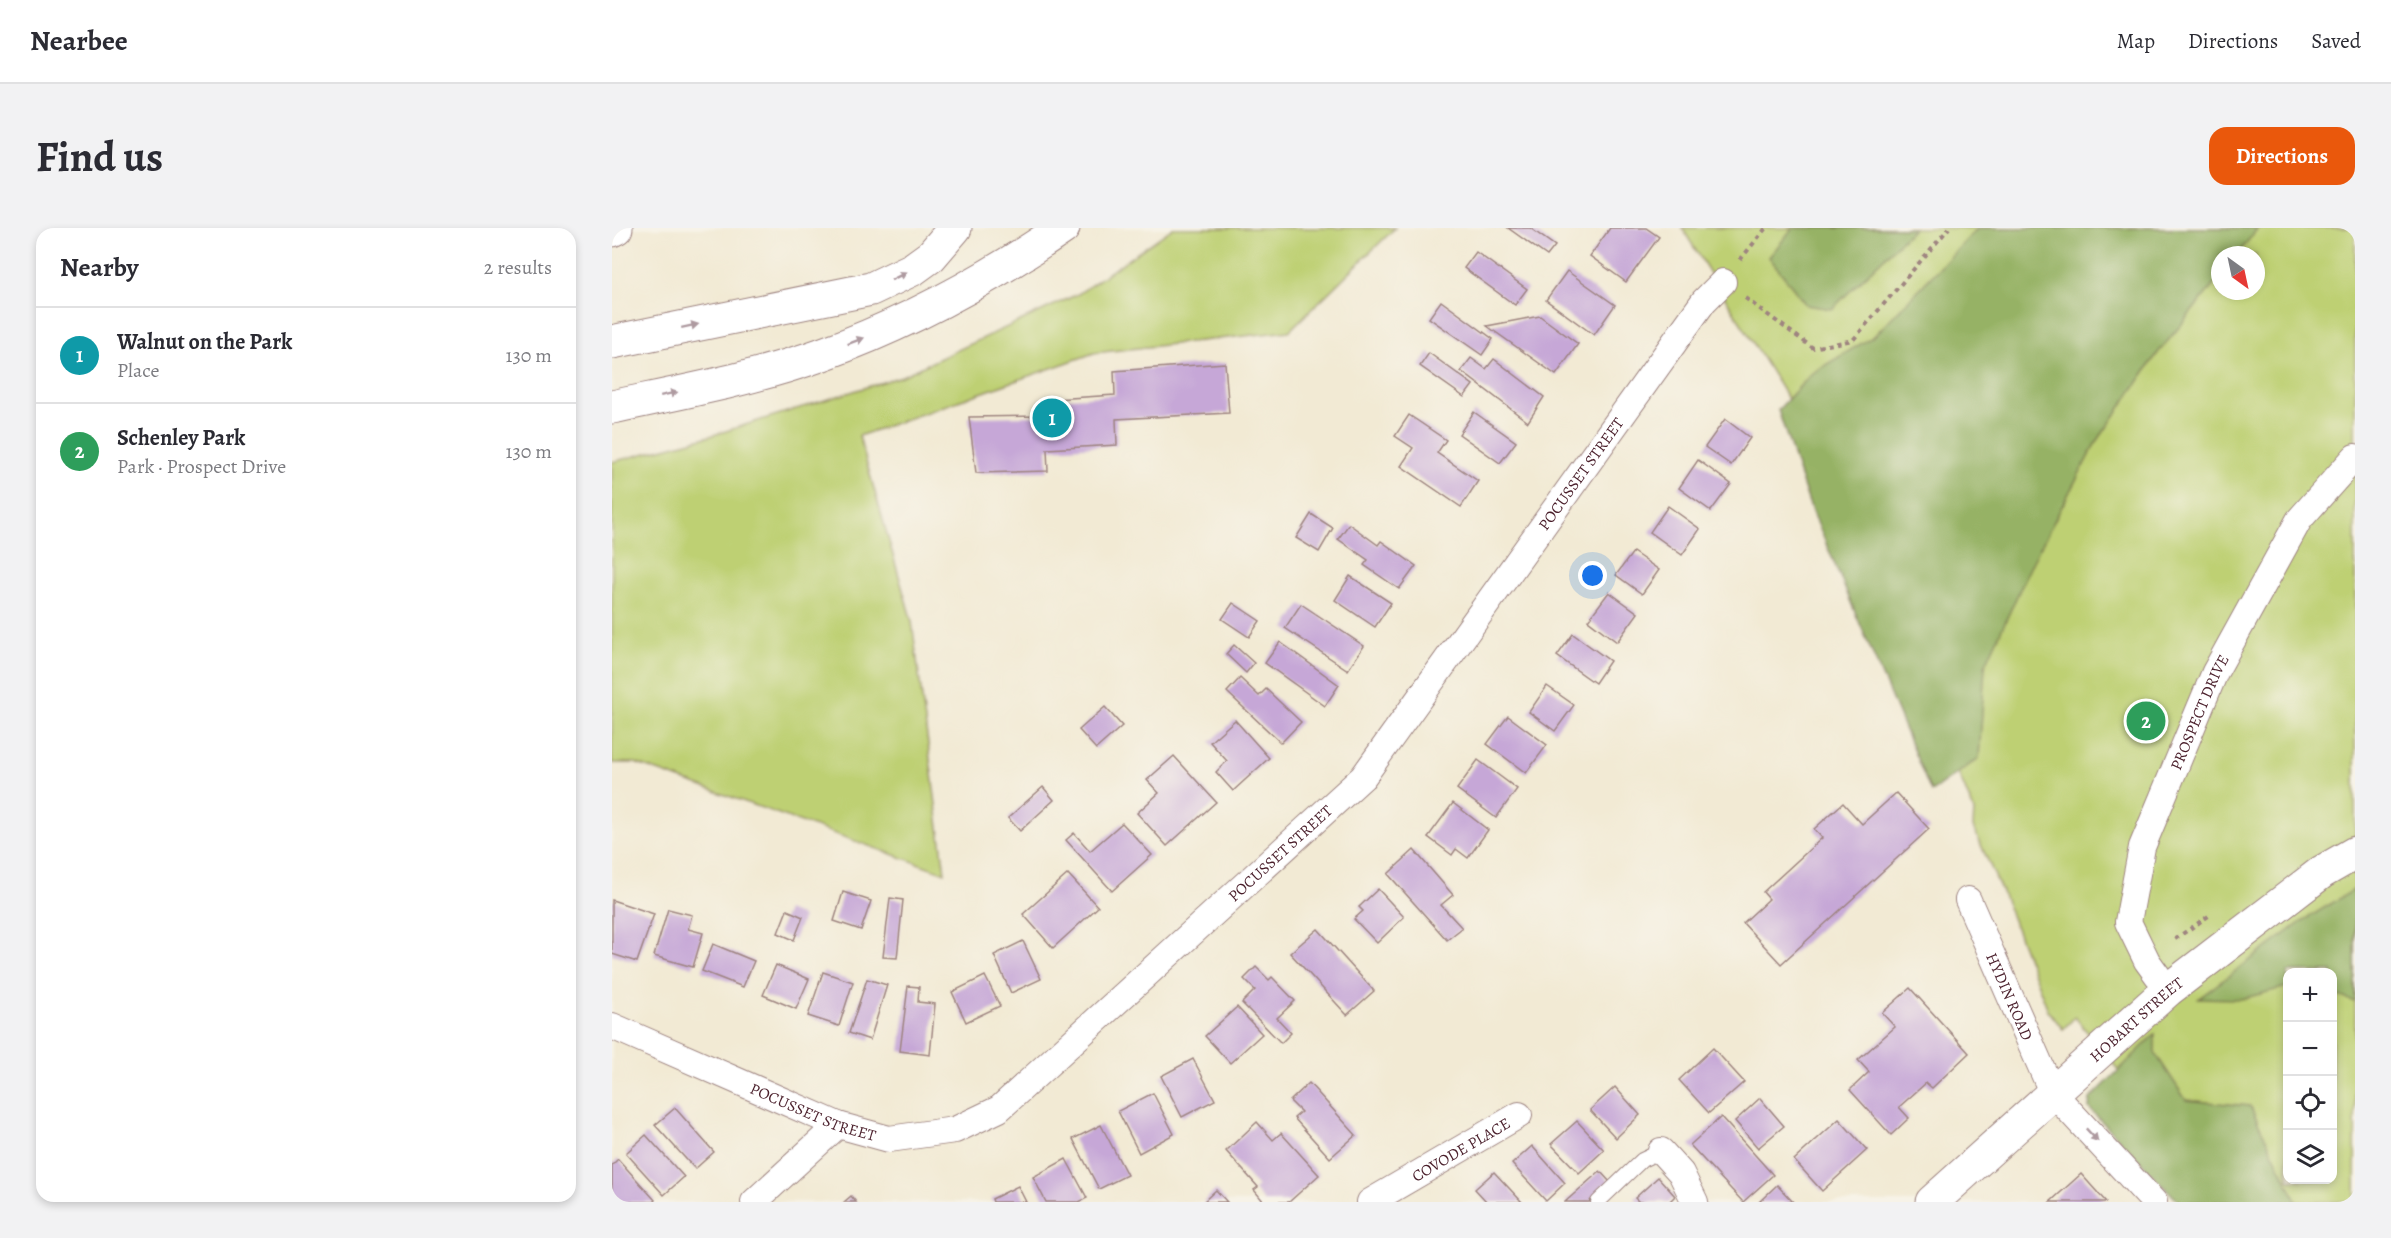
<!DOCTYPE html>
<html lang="en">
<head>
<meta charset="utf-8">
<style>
  body { margin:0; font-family:Alegreya,serif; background:#f2f2f3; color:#2b2b33 }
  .controls { position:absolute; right:18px; bottom:18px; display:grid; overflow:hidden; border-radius:12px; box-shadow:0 3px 9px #0003 }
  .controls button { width:54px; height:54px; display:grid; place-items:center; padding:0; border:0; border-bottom:2px solid #e1e1e2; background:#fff; color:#2b2b33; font:30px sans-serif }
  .compass { position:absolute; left:1599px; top:18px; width:54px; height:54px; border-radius:50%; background:#fff; box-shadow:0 3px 9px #0003; rotate:147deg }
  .you { position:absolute; left:981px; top:348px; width:21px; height:21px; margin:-15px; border:4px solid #fff; border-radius:50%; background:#1a73e8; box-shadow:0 0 0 9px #1a73e833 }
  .badge { display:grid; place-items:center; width:39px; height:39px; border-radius:50%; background:#ea580c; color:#fff; font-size:20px; font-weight:700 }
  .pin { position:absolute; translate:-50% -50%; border:3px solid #fff; box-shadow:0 2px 6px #0006 }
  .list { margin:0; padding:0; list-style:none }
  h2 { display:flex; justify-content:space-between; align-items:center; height:78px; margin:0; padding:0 24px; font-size:26px }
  h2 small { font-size:20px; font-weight:400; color:#7c7c81 }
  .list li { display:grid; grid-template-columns:39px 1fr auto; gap:18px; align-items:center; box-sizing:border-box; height:96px; padding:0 24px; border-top:2px solid #e1e1e2 }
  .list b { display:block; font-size:22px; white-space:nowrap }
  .list p { margin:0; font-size:20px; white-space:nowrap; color:#7c7c81 }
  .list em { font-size:20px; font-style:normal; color:#7c7c81 }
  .icon { flex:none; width:33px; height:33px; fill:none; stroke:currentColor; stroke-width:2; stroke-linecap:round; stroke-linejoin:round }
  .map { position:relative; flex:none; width:1743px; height:974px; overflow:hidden; border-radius:18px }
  header { display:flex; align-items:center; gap:36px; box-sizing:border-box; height:84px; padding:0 30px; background:#fff; border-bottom:2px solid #e1e1e2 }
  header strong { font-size:28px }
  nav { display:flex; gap:33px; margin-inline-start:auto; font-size:21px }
  .intro { display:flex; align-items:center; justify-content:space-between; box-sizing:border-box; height:144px; padding:0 36px }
  h1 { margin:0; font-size:42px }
  .button { padding:15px 27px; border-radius:18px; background:#ea580c; color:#fff; font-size:21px; font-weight:700 }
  main { display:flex; gap:36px; padding:0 36px }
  aside { flex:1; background:#fff; border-radius:18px; box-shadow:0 3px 9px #0003 }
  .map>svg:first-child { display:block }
  .green { fill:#bed073; stroke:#84784f; stroke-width:1.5; fill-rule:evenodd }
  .forest { fill:#96b265; stroke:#706848; stroke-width:1.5 }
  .building { fill:#c6a7d7 }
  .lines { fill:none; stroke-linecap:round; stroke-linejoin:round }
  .lane-casing { stroke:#9e8480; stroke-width:16 }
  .street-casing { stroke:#9e8480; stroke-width:28 }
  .secondary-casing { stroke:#9e8480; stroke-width:35 }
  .highway-casing { stroke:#9e8480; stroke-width:35 }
  .path { stroke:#9e8480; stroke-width:4; stroke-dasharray:4.5 4.5; stroke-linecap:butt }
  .lane { stroke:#fff; stroke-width:14 }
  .street { stroke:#fff; stroke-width:26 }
  .secondary { stroke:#fff; stroke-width:33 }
  .highway { stroke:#fff; stroke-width:33 }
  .oneway { fill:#ae9aa0 }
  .labels { text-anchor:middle; stroke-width:4.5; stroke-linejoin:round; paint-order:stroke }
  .street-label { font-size:16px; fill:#4a1f2b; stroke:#f7f3e8 }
</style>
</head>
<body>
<header>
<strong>Nearbee</strong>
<nav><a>Map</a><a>Directions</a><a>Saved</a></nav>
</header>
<div class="intro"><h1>Find us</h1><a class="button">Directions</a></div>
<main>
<aside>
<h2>Nearby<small>2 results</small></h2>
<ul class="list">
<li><span class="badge" style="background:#0f9aa8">1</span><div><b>Walnut on the Park</b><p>Place</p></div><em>130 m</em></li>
<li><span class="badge" style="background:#2e9e5b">2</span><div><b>Schenley Park</b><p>Park · Prospect Drive</p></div><em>130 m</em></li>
</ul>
</aside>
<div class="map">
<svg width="1743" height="974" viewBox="0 0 1743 974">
  <rect width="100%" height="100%" fill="#f7f3e8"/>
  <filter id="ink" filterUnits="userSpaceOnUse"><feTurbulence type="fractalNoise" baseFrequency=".0167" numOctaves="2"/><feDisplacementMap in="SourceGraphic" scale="12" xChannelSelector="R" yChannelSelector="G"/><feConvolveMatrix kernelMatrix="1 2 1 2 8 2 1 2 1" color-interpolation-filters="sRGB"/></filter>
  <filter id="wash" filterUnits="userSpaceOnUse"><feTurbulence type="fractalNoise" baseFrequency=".008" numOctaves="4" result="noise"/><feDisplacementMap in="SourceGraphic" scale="24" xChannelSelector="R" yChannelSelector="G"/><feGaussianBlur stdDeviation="1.35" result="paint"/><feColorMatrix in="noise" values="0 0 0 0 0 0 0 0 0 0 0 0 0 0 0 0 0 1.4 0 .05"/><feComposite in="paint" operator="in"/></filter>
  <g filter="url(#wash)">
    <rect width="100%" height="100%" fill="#f2ead4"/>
    <g class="green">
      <path d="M561,0H783L677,103L482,125L247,208L300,394L333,645L23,535H0V234L98,208L290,148L466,66Z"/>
      <path d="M1070,0H1743V974H1614L1463,789L1451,801L1436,782L1390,664L1361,599L1362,583L1220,242ZM1608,27H1644V63H1608ZM1676,744H1720V952H1676Z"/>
    </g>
    <g class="forest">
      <path d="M1181,0H1302L1220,81L1194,77L1157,29Z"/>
      <path d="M1366,0H1646L1625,27H1608V49L1546,125L1482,218L1421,333L1373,438L1367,530L1319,564L1197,275L1166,182L1200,145L1262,108Z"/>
      <path d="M1743,661V774L1721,766L1720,744H1676L1675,759L1629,771L1587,770L1692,692Z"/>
      <path d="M1543,806V825L1574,872L1638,878L1685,974H1567L1477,880L1478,871Z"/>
    </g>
    <g id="blocks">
      <g class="building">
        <path d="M896,0H918L943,18L935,28Z"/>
        <path d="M998,0H1034L1047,9L1014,54L978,28Z"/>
        <path d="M864,24L915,61L903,77L852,40Z"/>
        <path d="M955,43L1003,77L982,107L934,72Z"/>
        <path d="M829,73L881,111L870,127L817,90Z"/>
        <path d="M928,88L966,116L944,147L875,98Z"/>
        <path d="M817,125L861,157L852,169L808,138Z"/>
        <path d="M859,130L874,141L882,131L932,169L916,194L849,143Z"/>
        <path d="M613,135L617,185L504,191L505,217L435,221L436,243L364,245L357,189L429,188L428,172L503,167L502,143Z"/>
        <path d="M862,184L904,214L888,235L847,206Z"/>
        <path d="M797,187L834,212L825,225L866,253L849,279L789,238L801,220L783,208Z"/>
        <path d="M1113,191L1138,210L1119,237L1093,219Z"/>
        <path d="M1086,232L1119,256L1099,283L1067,260Z"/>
        <path d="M1056,278L1088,301L1070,327L1038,304Z"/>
        <path d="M699,286L721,300L707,324L684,310Z"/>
        <path d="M737,296L766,317L769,313L804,338L787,361L752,337L756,332L726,311Z"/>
        <path d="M1021,324L1047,342L1030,366L1004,347Z"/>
        <path d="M738,348L779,375L763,399L723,372Z"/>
        <path d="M997,364L1026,385L1005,414L976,392Z"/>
        <path d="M621,375L648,393L637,409L610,391Z"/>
        <path d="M689,376L752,418L736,442L673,400Z"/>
        <path d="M961,406L998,433L983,455L945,428Z"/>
        <path d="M668,414L727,457L713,478L653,435Z"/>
        <path d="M622,417L642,435L634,445L614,426Z"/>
        <path d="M628,450L647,468L654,461L689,494L669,515L615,464Z"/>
        <path d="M935,458L962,477L943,503L917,484Z"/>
        <path d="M493,479L510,498L484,521L467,502Z"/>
        <path d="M896,488L935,517L914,545L875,516Z"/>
        <path d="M623,492L657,530L621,563L604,544L615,533L598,514Z"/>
        <path d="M562,528L604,574L555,618L525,585L547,565L535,552Z"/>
        <path d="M866,532L905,561L884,590L845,561Z"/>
        <path d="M431,559L442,572L408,603L396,590Z"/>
        <path d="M1284,565L1317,601L1169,736L1131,695L1157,671L1151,664L1210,610L1202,601L1231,575L1250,596Z"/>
        <path d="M841,575L876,602L856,630L844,621L840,627L816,609Z"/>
        <path d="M510,595L540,627L500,663L454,612L462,605L478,623Z"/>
        <path d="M802,622L841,667L829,677L850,700L835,712L776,646Z"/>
        <path d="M456,646L486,679L441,720L411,686Z"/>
        <path d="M766,661L792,689L765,715L742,691L751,683L747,679Z"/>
        <path d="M231,664L259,673L249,702L222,693Z"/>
        <path d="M278,670L291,672L285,730L271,729Z"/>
        <path d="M0,672L42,686L25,734L0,726Z"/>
        <path d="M56,681L80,687L76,701L91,705L81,739L42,728Z"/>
        <path d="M175,682L191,689L182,712L166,705Z"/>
        <path d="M706,701L762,763L735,787L678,725Z"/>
        <path d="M411,713L429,751L399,765L382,727Z"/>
        <path d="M101,716L142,733L131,759L90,743Z"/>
        <path d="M164,737L197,751L184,781L151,767Z"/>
        <path d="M644,739L657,752L660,749L683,773L665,790L679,805L669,815L630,775L643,762L632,751Z"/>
        <path d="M211,744L241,754L227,798L196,788Z"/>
        <path d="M373,748L388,778L354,794L340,764Z"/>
        <path d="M255,751L275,757L258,812L237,805Z"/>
        <path d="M296,758L307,759L306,774L323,776L318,827L288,823Z"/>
        <path d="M1298,760L1357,825L1320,860L1314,855L1287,879L1297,890L1279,907L1238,862L1257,844L1246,832L1283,799L1270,785Z"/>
        <path d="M625,779L650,806L618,835L593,808Z"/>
        <path d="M1101,820L1132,854L1097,885L1067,852Z"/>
        <path d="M581,831L603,872L570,889L549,848Z"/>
        <path d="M697,855L744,907L718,930L682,890L689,884L678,873Z"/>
        <path d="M1003,859L1028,887L1004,910L978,882Z"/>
        <path d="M541,865L562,906L527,925L506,883Z"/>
        <path d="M1148,870L1172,898L1146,920L1123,893Z"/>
        <path d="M63,880L102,924L83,941L43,897Z"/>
        <path d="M1109,889L1161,947L1131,974L1078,917Z"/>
        <path d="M1227,891L1255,922L1210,963L1182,932Z"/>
        <path d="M965,893L992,922L967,945L939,916Z"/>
        <path d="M645,894L661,912L669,905L707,947L677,974H652L642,962L646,959L614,923Z"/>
        <path d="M489,897L515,947L487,961L461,911Z"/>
        <path d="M34,907L72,949L52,967L14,925Z"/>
        <path d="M920,918L953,955L934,973L900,936Z"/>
        <path d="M6,931L43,972L41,974H5L0,968V937Z"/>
        <path d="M454,931L475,970L467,974H434L421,949Z"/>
        <path d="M988,943L998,954L977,974H953Z"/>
        <path d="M882,944L910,974H875L863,961Z"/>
        <path d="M1469,946L1494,974H1438Z"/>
        <path d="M1046,949L1063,968L1057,974H1027L1023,970Z"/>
        <path d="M1165,957L1181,974H1147Z"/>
        <path d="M406,958L414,974H381L380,971Z"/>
        <path d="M604,962L615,974H591Z"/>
        <path d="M239,968L244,974H232Z"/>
      </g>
    </g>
  </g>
  <g filter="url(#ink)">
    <use href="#blocks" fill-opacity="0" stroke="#9e8480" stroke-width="1.5"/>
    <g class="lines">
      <g class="lane-casing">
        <path id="lane" d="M986,974L1030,932L1049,923"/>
      </g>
      <g class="street-casing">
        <g id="street">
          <path id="s1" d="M1356,672L1440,864L1542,974"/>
          <path id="s2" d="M1556,762L1535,733L1516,694L1530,619L1603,444L1687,292L1743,229"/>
          <path id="s3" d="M0,798L226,897L277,911L343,902L387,881L751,549L1092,73L1111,54"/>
          <path d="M1049,923L1069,945L1083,974"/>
          <path d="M142,974L226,897"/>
          <path id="s4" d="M758,974L907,887"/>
        </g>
      </g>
      <g class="secondary-casing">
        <g id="secondary">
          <path id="s5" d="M1320,974L1556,762L1710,644L1743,625"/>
        </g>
      </g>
      <g class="highway-casing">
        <g id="highway">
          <path d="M0,2L4,0"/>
          <path d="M0,114L259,61L301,41L319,28L343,0"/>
          <path d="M0,179C70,164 141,151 208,127C295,96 375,52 451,0"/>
        </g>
      </g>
      <g class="path">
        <path d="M1128,32L1154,0"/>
        <path d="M1133,70L1201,120L1241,112L1337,0"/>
        <path d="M1563,711L1598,687"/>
      </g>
      <use href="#lane" class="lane"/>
      <use href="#street" class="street"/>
      <use href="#secondary" class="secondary"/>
      <use href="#highway" class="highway"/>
    </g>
    <defs><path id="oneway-solid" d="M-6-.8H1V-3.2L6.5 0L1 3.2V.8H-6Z" transform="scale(1.5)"/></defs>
    <g class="oneway">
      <use href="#oneway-solid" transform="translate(287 48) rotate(-27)"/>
      <use href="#oneway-solid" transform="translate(78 98) rotate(-12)"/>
      <use href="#oneway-solid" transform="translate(244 113) rotate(-21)"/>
      <use href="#oneway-solid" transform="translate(57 166) rotate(-12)"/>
      <use href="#oneway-solid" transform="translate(1480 907) rotate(47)"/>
    </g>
  </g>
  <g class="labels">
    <g class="street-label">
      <text dy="6" stroke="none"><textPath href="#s3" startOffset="1281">POCUSSET STREET</textPath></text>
      <text dy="6" stroke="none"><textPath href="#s2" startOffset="302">PROSPECT DRIVE</textPath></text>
      <text dy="6" stroke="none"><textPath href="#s3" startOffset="795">POCUSSET STREET</textPath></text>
      <text dy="6" stroke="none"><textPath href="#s1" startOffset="105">HYDIN ROAD</textPath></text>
      <text dy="6" stroke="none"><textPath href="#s5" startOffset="274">HOBART STREET</textPath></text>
      <text dy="6" stroke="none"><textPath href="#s3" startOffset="219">POCUSSET STREET</textPath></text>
      <text dy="6" stroke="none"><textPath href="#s4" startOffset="105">COVODE PLACE</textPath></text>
    </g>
  </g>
</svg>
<div class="controls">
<button>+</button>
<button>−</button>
<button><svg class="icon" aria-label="locate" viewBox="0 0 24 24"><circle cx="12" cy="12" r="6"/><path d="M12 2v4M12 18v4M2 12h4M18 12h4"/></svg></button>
<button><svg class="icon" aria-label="layers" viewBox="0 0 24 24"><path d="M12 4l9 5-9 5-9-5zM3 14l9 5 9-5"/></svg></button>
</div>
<svg class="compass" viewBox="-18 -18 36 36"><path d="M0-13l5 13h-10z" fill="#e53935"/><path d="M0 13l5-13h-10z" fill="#7c7c81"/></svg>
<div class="you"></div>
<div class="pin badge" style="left:440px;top:190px;background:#0f9aa8">1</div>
<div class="pin badge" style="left:1534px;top:493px;background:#2e9e5b">2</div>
</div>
</main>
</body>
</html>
